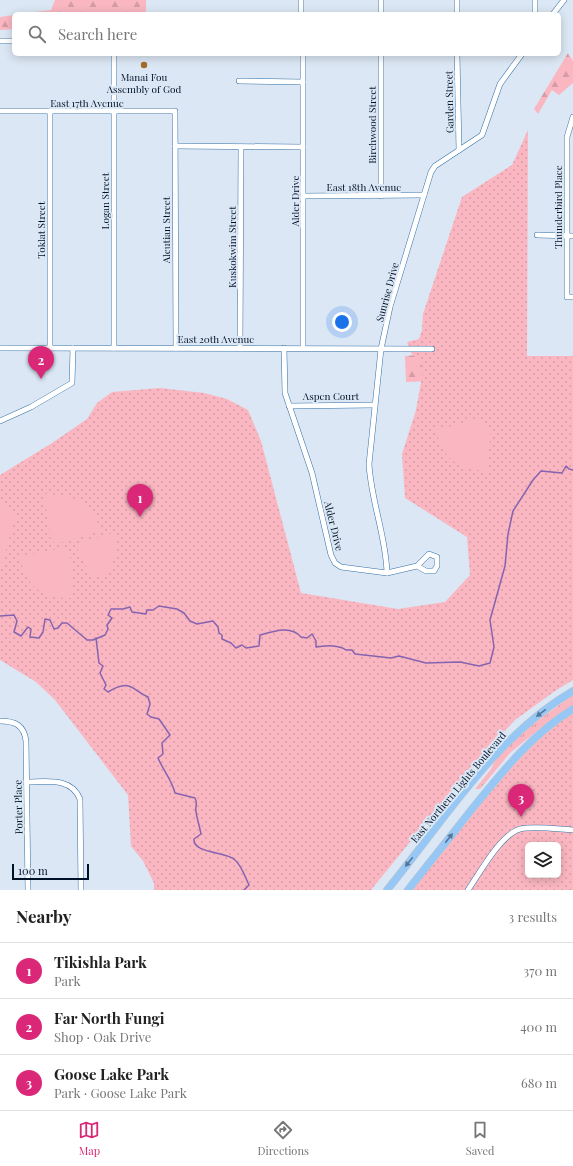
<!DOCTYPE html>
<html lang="en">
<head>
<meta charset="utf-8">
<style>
  body { margin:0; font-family:"Playfair Display",serif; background:#f6f6f6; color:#222 }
  .controls { position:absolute; right:12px; bottom:12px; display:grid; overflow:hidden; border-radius:6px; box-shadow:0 2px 10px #0003 }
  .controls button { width:36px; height:36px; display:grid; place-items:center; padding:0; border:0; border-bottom:1px solid #e0e0e0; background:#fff; color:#222; font:20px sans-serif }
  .scale { position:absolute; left:12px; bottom:10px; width:77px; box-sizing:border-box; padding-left:4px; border:2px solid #001228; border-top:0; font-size:11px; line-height:14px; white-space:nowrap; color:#001228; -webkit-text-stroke:3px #dbe7f4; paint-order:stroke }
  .you { position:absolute; left:342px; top:322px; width:14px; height:14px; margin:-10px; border:3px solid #fff; border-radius:50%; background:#1a73e8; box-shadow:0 0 0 6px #1a73e833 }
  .badge { display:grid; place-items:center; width:26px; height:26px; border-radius:50%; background:#db2777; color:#fff; font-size:13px; font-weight:700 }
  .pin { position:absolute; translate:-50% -33px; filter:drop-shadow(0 1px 2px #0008) }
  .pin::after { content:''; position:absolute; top:21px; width:14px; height:12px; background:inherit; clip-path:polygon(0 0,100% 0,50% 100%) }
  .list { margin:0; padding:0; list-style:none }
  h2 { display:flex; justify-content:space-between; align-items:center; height:52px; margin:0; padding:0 16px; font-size:17px }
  h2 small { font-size:13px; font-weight:400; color:#767676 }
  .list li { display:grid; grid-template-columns:26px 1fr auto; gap:12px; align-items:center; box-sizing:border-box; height:56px; padding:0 16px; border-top:1px solid #e0e0e0 }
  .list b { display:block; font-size:15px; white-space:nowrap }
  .list p { margin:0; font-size:13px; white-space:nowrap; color:#767676 }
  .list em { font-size:13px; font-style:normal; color:#767676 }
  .icon { flex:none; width:22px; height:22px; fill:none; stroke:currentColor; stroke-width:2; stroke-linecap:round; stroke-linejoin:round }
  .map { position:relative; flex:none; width:573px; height:890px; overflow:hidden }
  .search { position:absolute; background:#fff; box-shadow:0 2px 10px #0003; left:12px; right:12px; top:12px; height:44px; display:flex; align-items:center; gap:10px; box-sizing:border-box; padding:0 14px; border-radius:6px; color:#767676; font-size:15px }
  .sheet { height:220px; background:#fff }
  nav { display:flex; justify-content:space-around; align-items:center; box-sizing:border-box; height:56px; border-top:1px solid #e0e0e0; background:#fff; font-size:11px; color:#767676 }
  nav a { display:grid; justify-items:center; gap:2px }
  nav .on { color:#db2777 }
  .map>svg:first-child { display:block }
  .grass { fill:url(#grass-tufts) }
  .forest { fill:url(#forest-firs) }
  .park { fill:url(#park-dots); fill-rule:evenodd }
  .pitch { fill:#fab7c1 }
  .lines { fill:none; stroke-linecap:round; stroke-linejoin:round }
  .stream { stroke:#8663b0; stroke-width:1.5 }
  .minor-casing { stroke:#346fa5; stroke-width:6 }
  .major-casing { stroke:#c2c6cb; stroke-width:8 }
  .minor { stroke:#fff; stroke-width:5 }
  .major { stroke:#97c8f5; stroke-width:7 }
  .oneway { fill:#537699 }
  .poi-dot { fill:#a36d27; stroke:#dbe7f4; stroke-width:1.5 }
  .labels { text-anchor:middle; stroke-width:4; stroke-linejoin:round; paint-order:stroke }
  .poi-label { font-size:10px; fill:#001228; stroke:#dbe7f4 }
  .street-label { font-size:10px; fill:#001228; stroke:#dbe7f4 }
</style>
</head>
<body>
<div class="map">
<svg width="573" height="890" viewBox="0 0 573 890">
  <defs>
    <pattern id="grass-tufts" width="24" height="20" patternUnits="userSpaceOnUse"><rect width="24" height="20" fill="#fab7c1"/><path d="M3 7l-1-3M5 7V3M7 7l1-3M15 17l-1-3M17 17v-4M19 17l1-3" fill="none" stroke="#d49ca6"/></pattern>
    <pattern id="forest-firs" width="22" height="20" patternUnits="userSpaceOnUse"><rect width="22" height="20" fill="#fab7c1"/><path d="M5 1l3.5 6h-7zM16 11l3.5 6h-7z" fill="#d49ca6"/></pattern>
    <pattern id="park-dots" width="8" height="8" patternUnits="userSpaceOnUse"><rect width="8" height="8" fill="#fab7c1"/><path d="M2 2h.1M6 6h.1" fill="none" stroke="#d49ca6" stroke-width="1.8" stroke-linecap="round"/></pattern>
  </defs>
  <rect width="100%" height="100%" fill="#dbe7f4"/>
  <path class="grass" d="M573,695V705L537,731L510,753L480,789H475L491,769L495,760L523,731Z"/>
  <g class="forest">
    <path d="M55,0H146V14H20L51,10Z"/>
    <path d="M14,15V29L0,30V17Z"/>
    <path d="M568,53L573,61V83L559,95L552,90L538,114L534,109Z"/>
    <path d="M417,355L431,381L406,382L405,356Z"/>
  </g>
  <g class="park">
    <path d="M528,130L527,356H573V680L555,691L515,720L471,767L371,890H154V883L143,861L131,846L128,795L55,700L36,682L0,660V475L52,443L87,419L97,403L112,392L160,388L204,393L227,399L248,410L261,441L301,593L398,609L445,602L470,575L467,537L405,498L402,454L416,410L423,371L419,361L411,353L407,342L419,339L422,330L423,314L462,197L512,165Z"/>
    <path d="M573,712V890H411L506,770L539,737ZM528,845H558V875H528Z"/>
  </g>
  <g class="pitch">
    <path d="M474,420L482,421L491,429L487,471C458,469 443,460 436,430Z"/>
    <path d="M44,494C70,494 95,502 100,531L56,544L51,540Z"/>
    <path d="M0,503L11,508L16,515L0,571Z"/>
    <path d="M113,533C122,550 113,576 92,579L77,548L80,543Z"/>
    <path d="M65,548L70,553L73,598C43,599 25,587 20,556Z"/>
  </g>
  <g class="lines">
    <g class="stream">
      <path d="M0,616L14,615L17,621L14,632L21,636L28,627L31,629L30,637L39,638L43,632L45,619L50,620L54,629L58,628L62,623H67L87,640H93L105,635L108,629L107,625L112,618L108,615L111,609H123L130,607L132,612L146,614L147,610H153L159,606L177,609L184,613L190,621L197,624L213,621L218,627L219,633L222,635V639L231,643L236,648L242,645L246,648L259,646L260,635C274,631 291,625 301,637L307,638L312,634L316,641V647C325,646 338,644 346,650H352L355,654L391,658L399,656L426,663L460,662L479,666L490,663L494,647L490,620L505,566L508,534L513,511L533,480L541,471L562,473L566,466L569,469L573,470"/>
      <path d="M96,638L99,663L103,666L100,673L106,685L104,689L108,692C131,678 132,690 148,697L150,704L147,714L151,717L159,719L170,735L162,743L163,754L158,758C163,770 172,780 175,793L195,798C198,804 195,806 196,811C196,815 200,828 201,834L194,839C193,854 226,851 235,860C242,866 245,877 249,885L244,890"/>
    </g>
    <g class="minor-casing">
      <g id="minor">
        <path d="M301,0V14"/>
        <path d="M535,0V14"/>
        <path d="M381,14V0"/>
        <path d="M457,14V0"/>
        <path d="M553,14L564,0"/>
        <path d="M0,41H14"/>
        <path d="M114,54V348"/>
        <path d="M303,54V348"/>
        <path d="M381,54V196"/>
        <path d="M457,54L459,150"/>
        <path d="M239,81L303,82"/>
        <path d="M0,111H175L176,348"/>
        <path d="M50,112V348"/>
        <path d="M573,117L567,137V297H573"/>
        <path d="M175,146L303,147"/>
        <path d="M304,196L424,195"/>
        <path d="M537,235L573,236"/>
        <path d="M0,348L432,349"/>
        <path d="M240,348L241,147"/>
        <path d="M284,348L285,393L312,473L331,555L335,563L341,567L387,573L417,566L426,571H434L437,566V557L429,554L417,566"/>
        <path d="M289,406L374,405"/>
        <path d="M0,421L31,407L72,383L73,348"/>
        <path d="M387,573C386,536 371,501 369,464L381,349L390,307L431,172L435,166L482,135L500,84L522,54"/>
        <path d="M0,721C15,721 24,725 26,741L28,890"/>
        <path d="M27,782C47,782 71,777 80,799L81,890"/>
        <path d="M468,890C479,874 501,834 520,829C536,826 556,829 573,830"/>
      </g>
    </g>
    <g class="major-casing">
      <g id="major">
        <path d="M387,890C443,822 495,736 573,691"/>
        <path d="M408,890C429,863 451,836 472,809C502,772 532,734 573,709"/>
      </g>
    </g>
    <use href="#minor" class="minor"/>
    <use href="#major" class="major"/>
  </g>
  <defs><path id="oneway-solid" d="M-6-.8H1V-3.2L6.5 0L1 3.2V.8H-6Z"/></defs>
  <g class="oneway">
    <use href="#oneway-solid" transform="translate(541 713) rotate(143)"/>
    <use href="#oneway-solid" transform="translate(449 838) rotate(-52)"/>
    <use href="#oneway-solid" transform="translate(409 862) rotate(129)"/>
  </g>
  <circle class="poi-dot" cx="144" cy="65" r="4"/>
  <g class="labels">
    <g class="poi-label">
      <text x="144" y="81">Manai Fou<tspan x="144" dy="12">Assembly of God</tspan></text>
    </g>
    <g class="street-label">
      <text transform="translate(449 102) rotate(-91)" y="4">Garden Street</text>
      <text x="87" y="107">East 17th Avenue</text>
      <text transform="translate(372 125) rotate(-90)" y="4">Birchwood Street</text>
      <text x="364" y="191">East 18th Avenue</text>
      <text transform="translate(105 201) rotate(-90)" y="4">Logan Street</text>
      <text transform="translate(295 201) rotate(-90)" y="4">Alder Drive</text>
      <text transform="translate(558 207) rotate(-90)" y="4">Thunderbird Place</text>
      <text transform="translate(41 230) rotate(-90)" y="4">Toklat Street</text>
      <text transform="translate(166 230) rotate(-90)" y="4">Aleutian Street</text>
      <text transform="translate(232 247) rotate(-90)" y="4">Kuskokwim Street</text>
      <text transform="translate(387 292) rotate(-75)" y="4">Sunrise Drive</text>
      <text x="216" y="343">East 20th Avenue</text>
      <text x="331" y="400">Aspen Court</text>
      <text transform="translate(334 526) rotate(76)" y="4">Alder Drive</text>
      <text transform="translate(458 787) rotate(-50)" y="4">East Northern Lights Boulevard</text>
      <text transform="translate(18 807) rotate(-91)" y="4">Porter Place</text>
    </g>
  </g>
</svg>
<div class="controls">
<button><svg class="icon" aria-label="layers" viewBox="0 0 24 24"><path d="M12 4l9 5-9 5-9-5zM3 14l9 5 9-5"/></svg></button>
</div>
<div class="scale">100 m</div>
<div class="you"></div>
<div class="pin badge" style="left:140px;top:517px">1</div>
<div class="pin badge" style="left:41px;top:379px">2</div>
<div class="pin badge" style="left:521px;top:817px">3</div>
<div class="search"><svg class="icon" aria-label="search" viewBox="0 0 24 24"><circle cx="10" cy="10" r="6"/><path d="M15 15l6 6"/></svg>Search here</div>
</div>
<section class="sheet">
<h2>Nearby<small>3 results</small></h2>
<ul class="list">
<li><span class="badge">1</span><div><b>Tikishla Park</b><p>Park</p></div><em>370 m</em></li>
<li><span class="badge">2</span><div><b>Far North Fungi</b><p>Shop · Oak Drive</p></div><em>400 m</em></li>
<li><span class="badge">3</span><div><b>Goose Lake Park</b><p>Park · Goose Lake Park</p></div><em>680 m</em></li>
</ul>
</section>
<nav>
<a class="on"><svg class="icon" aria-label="map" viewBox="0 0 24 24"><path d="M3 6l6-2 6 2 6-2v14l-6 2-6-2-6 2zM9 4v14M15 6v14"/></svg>Map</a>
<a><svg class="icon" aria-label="directions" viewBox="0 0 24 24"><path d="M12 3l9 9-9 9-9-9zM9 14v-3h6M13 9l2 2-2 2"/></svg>Directions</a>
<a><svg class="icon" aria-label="saved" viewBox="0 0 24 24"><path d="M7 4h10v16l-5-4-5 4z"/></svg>Saved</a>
</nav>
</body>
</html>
